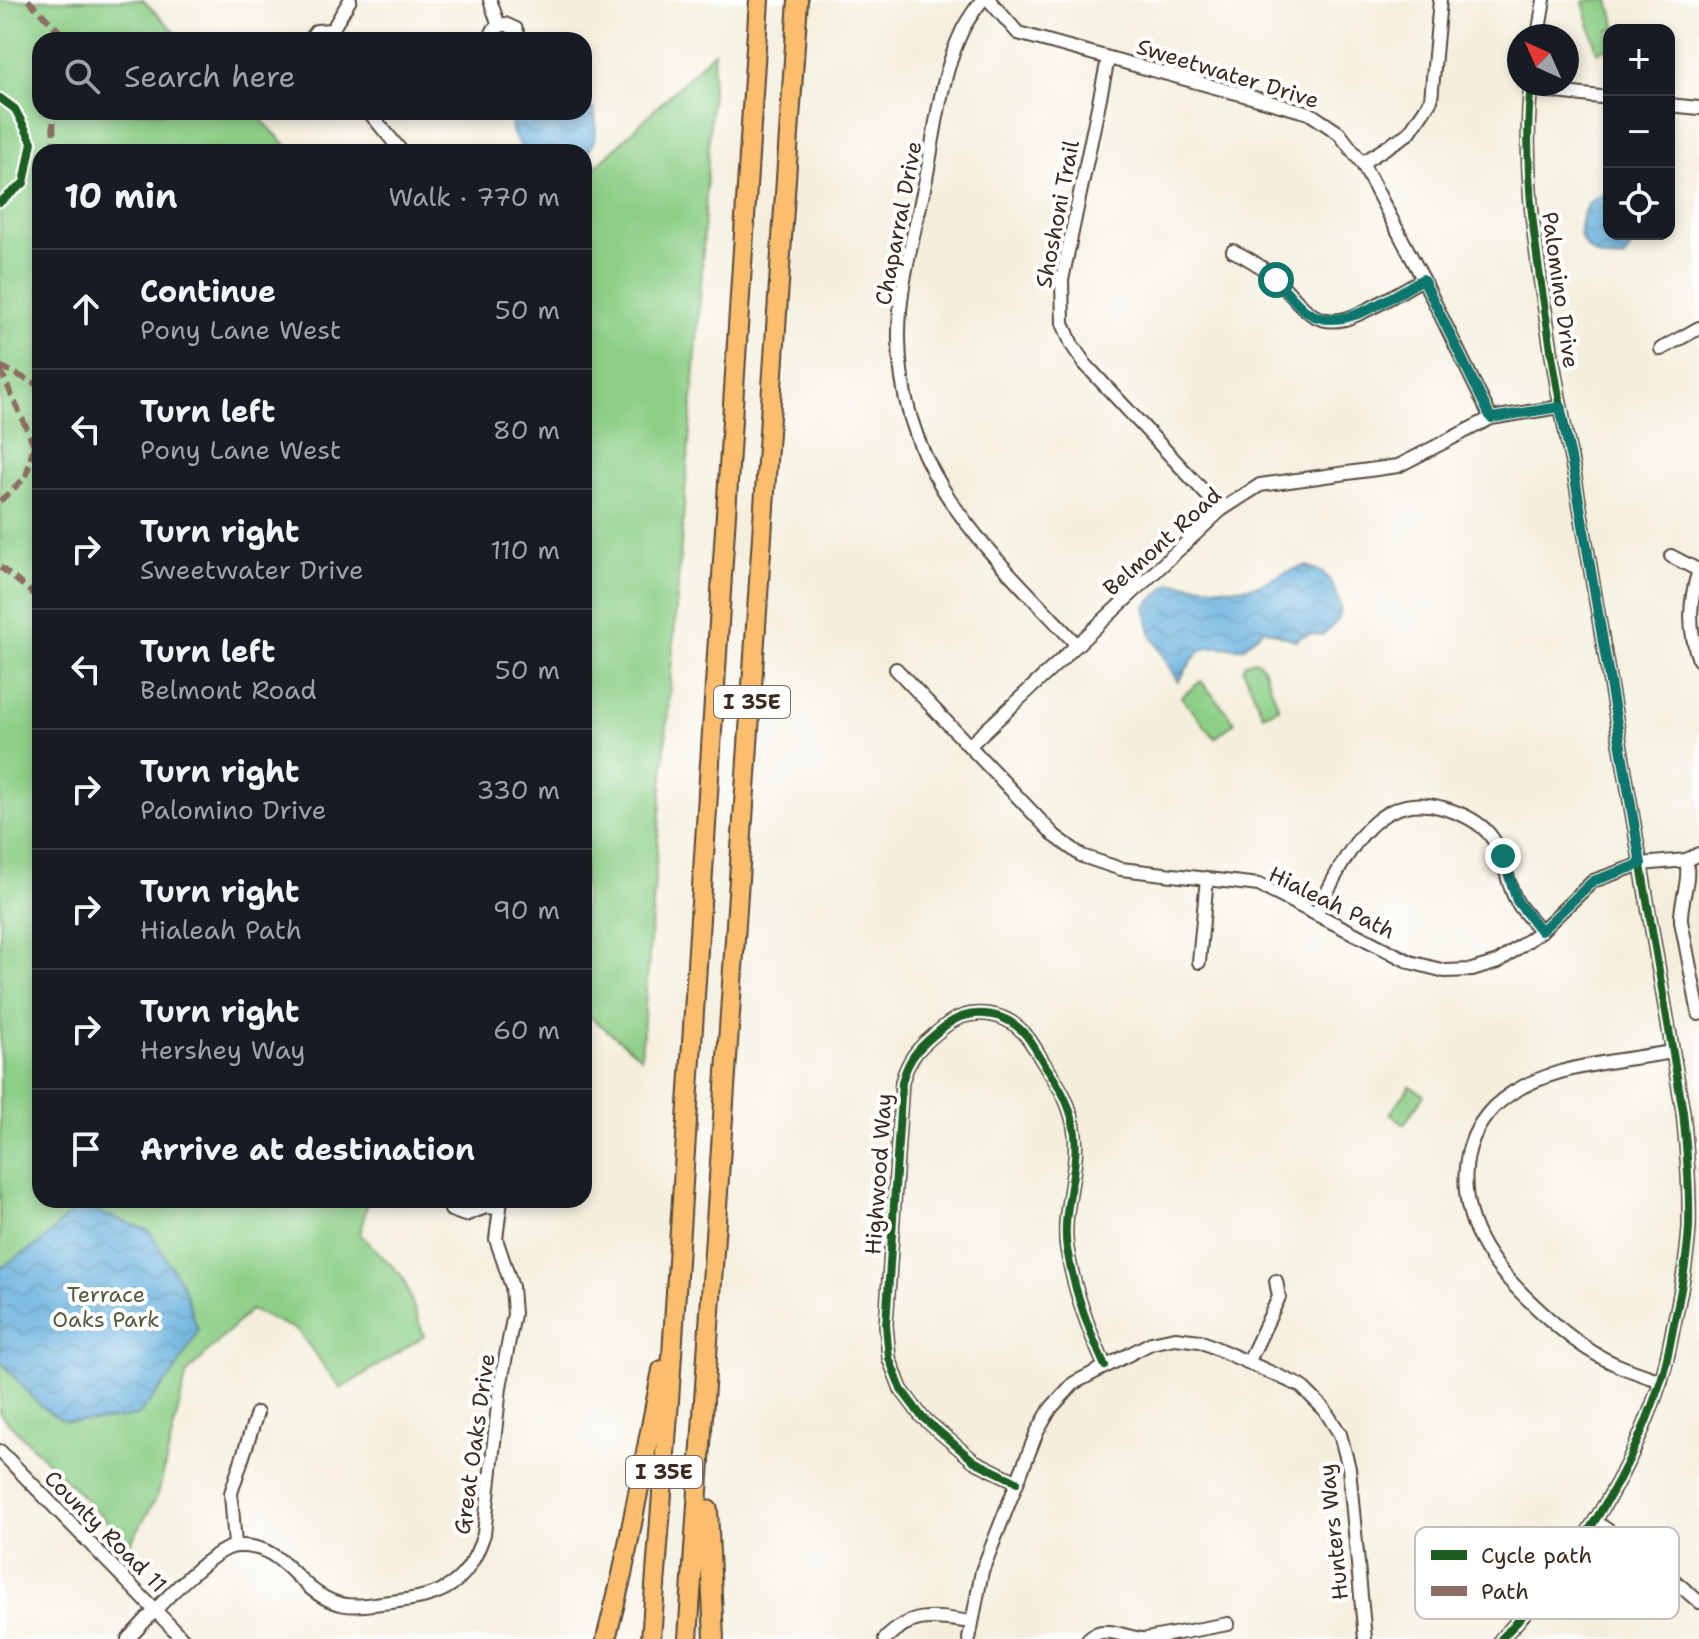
<!DOCTYPE html>
<html lang="en">
<head>
<meta charset="utf-8">
<style>
  body { margin:0; font-family:"Shantell Sans",sans-serif; background:#242831; color:#f1f3f6 }
  .controls { position:absolute; right:24px; top:24px; display:grid; overflow:hidden; border-radius:16px; box-shadow:0 4px 12px #0003 }
  .controls button { width:72px; height:72px; display:grid; place-items:center; padding:0; border:0; border-bottom:2px solid #363941; background:#171b24; color:#f1f3f6; font:40px sans-serif }
  .compass { position:absolute; left:1507px; top:24px; width:72px; height:72px; border-radius:50%; background:#171b24; box-shadow:0 4px 12px #0003; rotate:315deg }
  .stop { position:absolute; width:24px; height:24px; margin:-18px; border:6px solid #0f766e; border-radius:50%; background:#fff }
  .stop.end { background:#0f766e; border-color:#fff; box-shadow:0 2px 8px #0008 }
  .list { margin:0; padding:0; list-style:none }
  h2 { display:flex; justify-content:space-between; align-items:center; height:104px; margin:0; padding:0 32px; font-size:34px }
  h2 small { font-size:26px; font-weight:400; color:#9ea1a6 }
  .list li { display:grid; grid-template-columns:52px 1fr auto; gap:24px; align-items:center; box-sizing:border-box; height:120px; padding:0 32px; border-top:2px solid #363941 }
  .list b { display:block; font-size:30px; white-space:nowrap }
  .list p { margin:0; font-size:26px; white-space:nowrap; color:#9ea1a6 }
  .list em { font-size:26px; font-style:normal; color:#9ea1a6 }
  .icon { flex:none; width:44px; height:44px; fill:none; stroke:currentColor; stroke-width:2; stroke-linecap:round; stroke-linejoin:round }
  .map { position:relative; flex:none; width:1699px; height:1639px; overflow:hidden }
  .search { position:absolute; background:#171b24; box-shadow:0 4px 12px #0003; left:32px; top:32px; width:560px; height:88px; display:flex; align-items:center; gap:20px; box-sizing:border-box; padding:0 28px; border-radius:24px; color:#9ea1a6; font-size:30px }
  .panel { position:absolute; background:#171b24; box-shadow:0 4px 12px #0003; left:32px; top:144px; width:560px; height:1064px; border-radius:24px }
  .map>svg:first-child { display:block }
  .park { fill:#8dcf87; stroke:#647c52; stroke-width:2 }
  .water { fill:url(#water-waves); stroke:#4f6c7d; stroke-width:2 }
  .lines { fill:none; stroke-linecap:round; stroke-linejoin:round }
  .minor-casing { stroke:#57483b; stroke-width:16 }
  .highway-casing { stroke:#57483b; stroke-width:22 }
  .minor { stroke:#fff; stroke-width:12 }
  .highway { stroke:#fbbd6e; stroke-width:18 }
  .quiet { stroke:#8d6e63; stroke-width:6; stroke-dasharray:12 6; stroke-linecap:butt }
  .cycleway-casing { stroke:#fff; stroke-width:13 }
  .cycleway { stroke:#1b5e20; stroke-width:8 }
  .route { stroke:#0f766e; stroke-width:10 }
  .labels { text-anchor:middle; stroke-width:8; stroke-linejoin:round; paint-order:stroke }
  .shield { fill:#fff; stroke:#766a62; stroke-width:2 }
  .shield-label { font-size:20px; font-weight:bold; fill:#3b2a1e }
  .street-label { font-size:22px; fill:#3b2a1e; stroke:#fff }
  .park-label { font-size:22px; fill:#545c3e; stroke:#fff }
  .key { fill:#fff; stroke:#c4bfbc; stroke-width:2 }
  .key-label { font-size:22px; fill:#3b2a1e }
</style>
</head>
<body>
<div class="map">
<svg width="1699" height="1639" viewBox="0 0 1699 1639">
  <defs>
    <pattern id="water-waves" width="16" height="10" patternUnits="userSpaceOnUse" patternTransform="scale(2)"><rect width="16" height="10" fill="#63afdc"/><path d="M0 5q4-4 8 0t8 0" fill="none" stroke="#538fb2"/></pattern>
  </defs>
  <rect width="100%" height="100%" fill="#fff"/>
  <filter id="ink" filterUnits="userSpaceOnUse"><feTurbulence type="fractalNoise" baseFrequency=".0125" numOctaves="2"/><feDisplacementMap in="SourceGraphic" scale="16" xChannelSelector="R" yChannelSelector="G"/><feConvolveMatrix kernelMatrix="1 2 1 2 8 2 1 2 1" color-interpolation-filters="sRGB"/></filter>
  <filter id="wash" filterUnits="userSpaceOnUse"><feTurbulence type="fractalNoise" baseFrequency=".006" numOctaves="4" result="noise"/><feDisplacementMap in="SourceGraphic" scale="32" xChannelSelector="R" yChannelSelector="G"/><feGaussianBlur stdDeviation="1.8" result="paint"/><feColorMatrix in="noise" values="0 0 0 0 0 0 0 0 0 0 0 0 0 0 0 0 0 1.4 0 .05"/><feComposite in="paint" operator="in"/></filter>
  <g filter="url(#wash)">
    <rect width="100%" height="100%" fill="#f4efdd"/>
    <g class="park">
      <path d="M0,0H143L183,40H40V112H254L293,152H40V1200H368L360,1234L403,1277L424,1336L341,1389L297,1330L250,1310L187,1373L158,1495L130,1544L0,1414Z"/>
      <path d="M1591,0H1609L1617,30H1609V48L1597,52L1583,2Z"/>
      <path d="M714,52L700,302L641,1057L584,1012V178Z"/>
      <path d="M1255,660L1262,665L1279,708L1263,715L1243,669L1245,663Z"/>
      <path d="M1201,681L1235,722L1215,738L1181,697Z"/>
      <path d="M1410,1086L1424,1095L1404,1124L1390,1114Z"/>
    </g>
    <g class="water">
      <path d="M584,104L593,109C599,126 597,144 584,157V152H525C514,136 507,132 515,112H584Z"/>
      <path d="M1605,194L1609,196V234H1631L1634,242L1624,259C1595,262 1572,245 1583,214C1584,212 1587,204 1589,203C1592,199 1601,196 1605,194Z"/>
      <path d="M1306,566C1311,568 1319,570 1324,574C1333,581 1342,605 1340,616C1337,624 1328,630 1322,635L1313,634L1297,638V641L1264,629L1243,648C1195,646 1204,644 1178,682L1152,637L1145,607L1170,583C1194,584 1230,591 1253,586C1273,581 1285,570 1306,566Z"/>
      <path d="M81,1202L103,1214L149,1230L184,1288L198,1331L176,1370L138,1416C121,1418 75,1425 61,1419C37,1409 18,1379 0,1361V1268L45,1239Z"/>
    </g>
  </g>
  <g filter="url(#ink)">
    <g class="lines">
      <g class="minor-casing">
        <g id="minor">
          <path d="M490,0L499,26"/>
          <path d="M982,0C975,10 967,20 962,31C940,77 935,134 925,184C914,235 898,287 899,339C900,477 991,552 1077,645"/>
          <path d="M989,0L1018,33L1309,113L1339,133L1362,163L1423,279L1491,418"/>
          <path d="M1538,36L1544,0"/>
          <path d="M309,40L316,31L332,30"/>
          <path d="M332,40V30L350,0"/>
          <path d="M489,40L494,29L505,24L516,29L520,40"/>
          <path d="M1108,59L1062,280L1063,323L1072,345L1085,364L1221,510"/>
          <path d="M1531,89L1609,98"/>
          <path d="M1669,105L1699,108"/>
          <path d="M369,112L402,152"/>
          <path d="M1362,163L1409,133L1431,100L1440,0"/>
          <path d="M1233,251C1249,258 1262,267 1275,278C1297,298 1310,328 1345,319C1367,313 1402,290 1423,279"/>
          <path d="M1661,349L1699,328"/>
          <path d="M1671,556L1698,570"/>
          <path d="M1699,570C1689,601 1688,629 1699,660"/>
          <path d="M896,669L1055,836L1082,856L1121,869L1259,885L1410,962L1445,971L1472,970L1498,962L1541,931L1593,881L1641,864L1686,860L1699,854"/>
          <path d="M969,746L1221,510L1260,485L1398,466L1491,418L1560,407"/>
          <path d="M1686,860C1691,880 1680,901 1681,921L1699,1014"/>
          <path d="M1316,914C1342,864 1372,787 1443,808C1461,813 1478,820 1490,835C1506,855 1505,881 1517,902C1523,912 1533,922 1541,931"/>
          <path d="M1199,962L1207,878"/>
          <path d="M448,1200L451,1210L465,1215L486,1207L499,1208"/>
          <path d="M1249,1361L1279,1297L1276,1281"/>
          <path d="M1661,1381C1638,1373 1615,1366 1594,1353C1561,1333 1504,1281 1485,1248C1459,1204 1456,1145 1494,1107C1537,1065 1616,1062 1672,1052"/>
          <path d="M0,1451L183,1639"/>
          <path d="M1017,1482L974,1461L922,1417L901,1389L889,1358L886,1325L902,1082C909,1054 924,1043 945,1026C968,1008 1002,1010 1023,1032C1031,1040 1037,1052 1043,1062C1059,1085 1072,1106 1075,1134C1079,1172 1061,1211 1067,1249C1074,1290 1088,1329 1105,1366"/>
          <path d="M1596,1522L1652,1561L1699,1602"/>
          <path d="M235,1545L231,1493L257,1413"/>
          <path d="M128,1639C148,1618 211,1546 238,1546C285,1544 295,1588 334,1602C350,1608 366,1605 382,1603C436,1597 465,1592 484,1534L500,1387L514,1314L512,1287L496,1239L501,1200"/>
          <path d="M885,1639C913,1611 935,1617 971,1622"/>
          <path d="M969,1639L982,1571L1037,1432L1051,1408L1074,1383L1151,1343L1175,1338L1200,1341L1301,1386L1324,1409L1340,1434L1349,1468L1365,1639"/>
          <path d="M1088,1639C1104,1624 1123,1637 1142,1639"/>
          <path d="M1146,1639L1228,1624"/>
          <path d="M1501,1639C1573,1565 1628,1481 1660,1383C1667,1364 1670,1343 1674,1324C1681,1292 1687,1260 1689,1228C1690,1189 1687,1151 1683,1112L1575,478C1563,422 1553,366 1545,310C1533,235 1523,160 1531,84"/>
        </g>
      </g>
      <g class="highway-casing">
        <g id="highway">
          <path d="M708,1510L714,1639"/>
          <path d="M606,1639L622,1575L662,1370"/>
          <path d="M651,1639L669,1401L759,0"/>
          <path d="M688,1639L798,0"/>
        </g>
      </g>
      <use href="#minor" class="minor"/>
      <use href="#highway" class="highway"/>
      <g class="quiet">
        <path d="M28,0L68,40"/>
        <path d="M54,152L53,118L58,112"/>
        <path d="M0,366L40,386"/>
        <path d="M0,369L34,445"/>
        <path d="M0,501L26,477L34,445L40,446"/>
        <path d="M0,567L40,599"/>
      </g>
      <g class="cycleway-casing">
        <g id="cycleway">
          <path d="M0,98L15,109L32,142L24,183L0,202"/>
          <path d="M1017,1482L974,1461L922,1417L901,1389L889,1358L886,1325L902,1082C909,1054 924,1043 945,1026C968,1008 1002,1010 1023,1032C1031,1040 1037,1052 1043,1062C1059,1085 1072,1106 1075,1134C1079,1172 1061,1211 1067,1249C1074,1290 1088,1329 1105,1366"/>
          <path d="M1501,1639C1573,1565 1628,1481 1660,1383C1667,1364 1670,1343 1674,1324C1681,1292 1687,1260 1689,1228C1690,1189 1687,1151 1683,1112L1575,478C1563,422 1553,366 1545,310C1533,235 1523,160 1531,84"/>
        </g>
      </g>
      <use href="#cycleway" class="cycleway"/>
    </g>
  </g>
  <g class="lines" filter="url(#ink)">
    <path class="route" d="M1276,280C1286,290 1296,304 1307,312C1341,335 1392,296 1423,279L1491,418L1560,407L1575,478L1641,864L1593,881L1541,931L1517,901L1503,856"/>
  </g>
  <g class="labels">
    <g class="shield">
      <rect x="714" y="686" width="76" height="32" rx="6"/>
      <rect x="626" y="1456" width="76" height="32" rx="6"/>
    </g>
    <g class="shield-label">
      <text x="752" y="709">I 35E</text>
      <text x="664" y="1479">I 35E</text>
    </g>
    <g class="street-label">
      <text transform="translate(1228 73) rotate(17)" y="8">Sweetwater Drive</text>
      <text transform="translate(1057 214) rotate(-79)" y="8">Shoshoni Trail</text>
      <text transform="translate(898 223) rotate(-79)" y="8">Chaparral Drive</text>
      <text transform="translate(1561 290) rotate(82)" y="8">Palomino Drive</text>
      <text transform="translate(1162 541) rotate(-42)" y="8">Belmont Road</text>
      <text transform="translate(1332 902) rotate(26)" y="8">Hialeah Path</text>
      <text transform="translate(878 1174) rotate(-86)" y="8">Highwood Way</text>
      <text transform="translate(474 1444) rotate(-82)" y="8">Great Oaks Drive</text>
      <text transform="translate(106 1531) rotate(45)" y="8">County Road 11</text>
      <text transform="translate(1333 1532) rotate(-96)" y="8">Hunters Way</text>
    </g>
    <g class="park-label">
      <text x="106" y="1302">Terrace<tspan x="106" dy="25">Oaks Park</tspan></text>
    </g>
  </g>
  <rect x="1415" y="1527" width="264" height="92" rx="12" class="key"/>
  <rect x="1431" y="1550" width="36" height="10" fill="#1b5e20"/>
  <rect x="1431" y="1586" width="36" height="10" fill="#8d6e63"/>
  <g class="key-label">
    <text x="1481" y="1563">Cycle path</text>
    <text x="1481" y="1599">Path</text>
  </g>
</svg>
<div class="controls">
<button>+</button>
<button>−</button>
<button><svg class="icon" aria-label="locate" viewBox="0 0 24 24"><circle cx="12" cy="12" r="6"/><path d="M12 2v4M12 18v4M2 12h4M18 12h4"/></svg></button>
</div>
<svg class="compass" viewBox="-18 -18 36 36"><path d="M0-13l5 13h-10z" fill="#e53935"/><path d="M0 13l5-13h-10z" fill="#9ea1a6"/></svg>
<div class="stop" style="left:1276px;top:280px"></div>
<div class="stop end" style="left:1503px;top:856px"></div>
<div class="search"><svg class="icon" aria-label="search" viewBox="0 0 24 24"><circle cx="10" cy="10" r="6"/><path d="M15 15l6 6"/></svg>Search here</div>
<section class="panel">
<h2>10 min<small>Walk · 770 m</small></h2>
<ul class="list">
<li><svg class="icon" aria-label="ahead" viewBox="0 0 24 24"><path d="M12 20V5M6 11l6-6 6 6"/></svg><div><b>Continue</b><p>Pony Lane West</p></div><em>50 m</em></li>
<li><svg class="icon" aria-label="left" viewBox="0 0 24 24"><path d="M17 20v-9H6M10 6l-5 5 5 5"/></svg><div><b>Turn left</b><p>Pony Lane West</p></div><em>80 m</em></li>
<li><svg class="icon" aria-label="right" viewBox="0 0 24 24"><path d="M7 20v-9h11M14 6l5 5-5 5"/></svg><div><b>Turn right</b><p>Sweetwater Drive</p></div><em>110 m</em></li>
<li><svg class="icon" aria-label="left" viewBox="0 0 24 24"><path d="M17 20v-9H6M10 6l-5 5 5 5"/></svg><div><b>Turn left</b><p>Belmont Road</p></div><em>50 m</em></li>
<li><svg class="icon" aria-label="right" viewBox="0 0 24 24"><path d="M7 20v-9h11M14 6l5 5-5 5"/></svg><div><b>Turn right</b><p>Palomino Drive</p></div><em>330 m</em></li>
<li><svg class="icon" aria-label="right" viewBox="0 0 24 24"><path d="M7 20v-9h11M14 6l5 5-5 5"/></svg><div><b>Turn right</b><p>Hialeah Path</p></div><em>90 m</em></li>
<li><svg class="icon" aria-label="right" viewBox="0 0 24 24"><path d="M7 20v-9h11M14 6l5 5-5 5"/></svg><div><b>Turn right</b><p>Hershey Way</p></div><em>60 m</em></li>
<li><svg class="icon" aria-label="arrive" viewBox="0 0 24 24"><path d="M6 21V4h12l-3 4 3 4H6"/></svg><div><b>Arrive at destination</b></div></li>
</ul>
</section>
</div>
</body>
</html>
